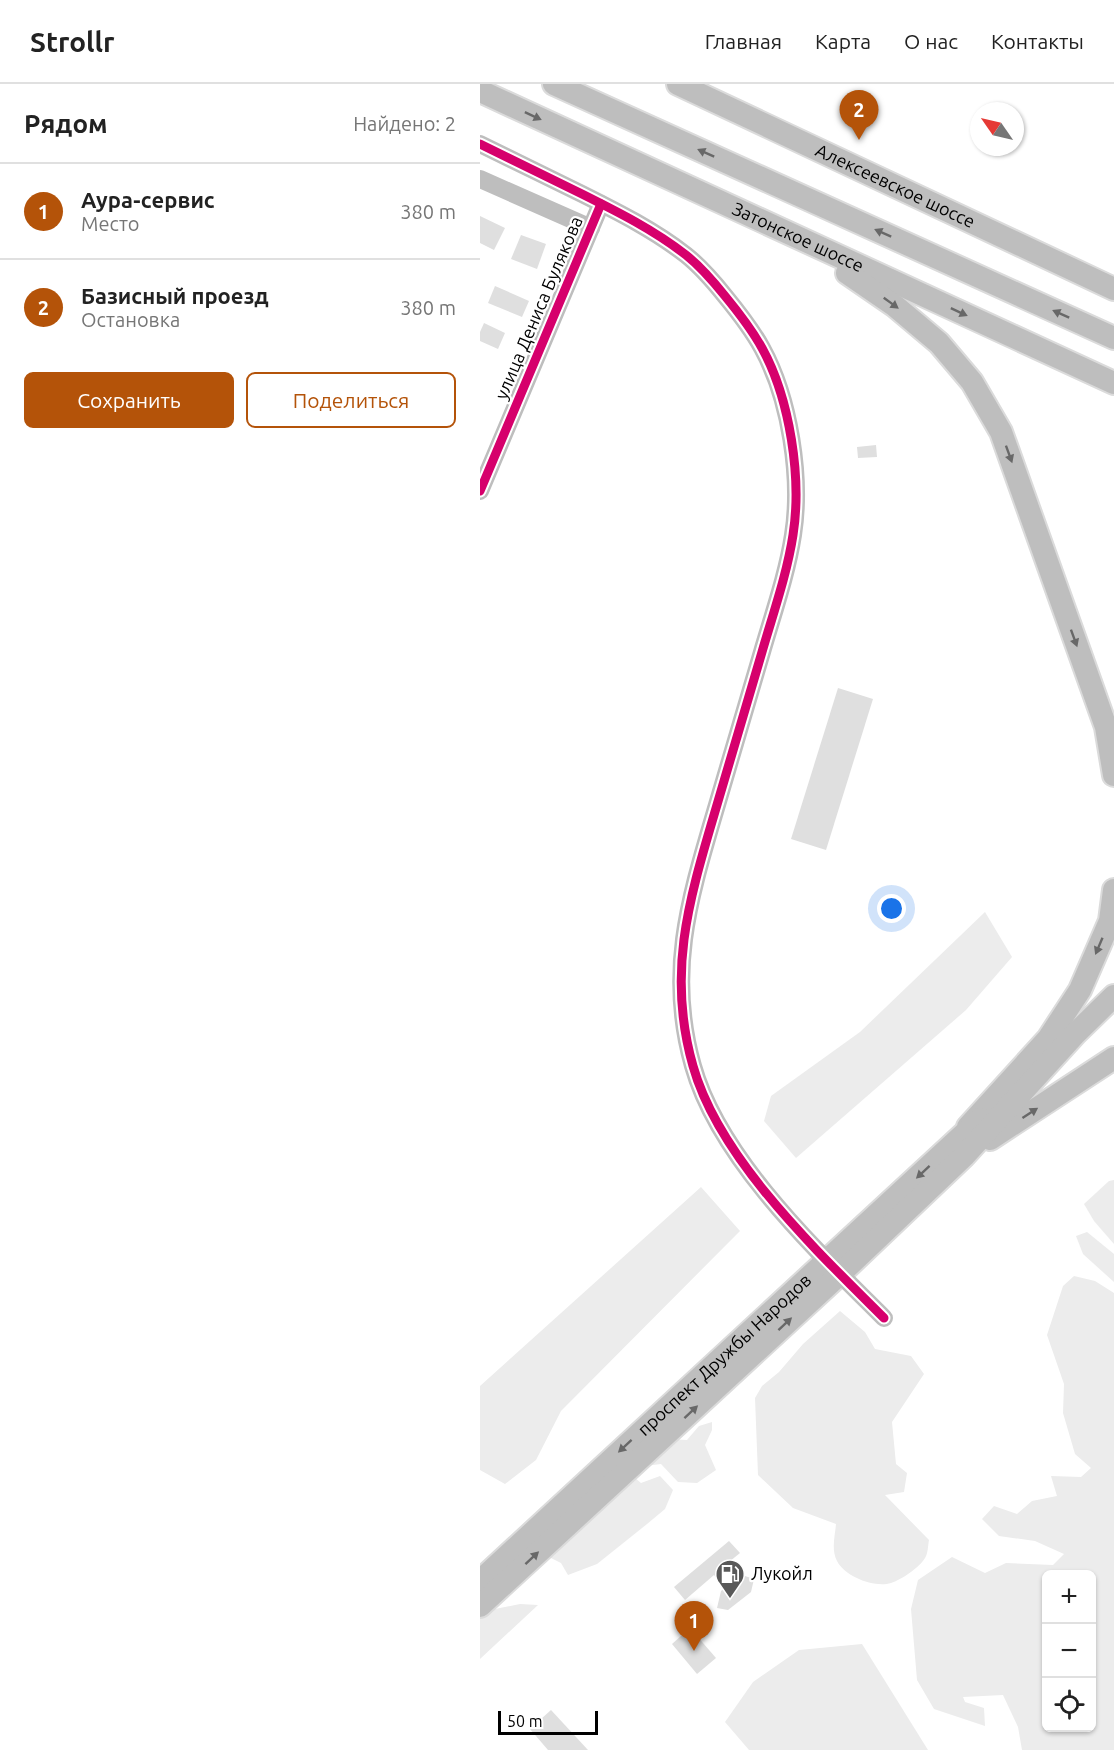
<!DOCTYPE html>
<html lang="ru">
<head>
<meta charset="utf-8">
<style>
  body { margin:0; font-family:Ubuntu,sans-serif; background:#f2f2f2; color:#222 }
  .controls { position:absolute; right:18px; bottom:18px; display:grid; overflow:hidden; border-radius:9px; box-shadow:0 2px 4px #0004 }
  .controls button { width:54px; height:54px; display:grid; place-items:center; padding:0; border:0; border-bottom:2px solid #e0e0e0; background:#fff; color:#222; font:30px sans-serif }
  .compass { position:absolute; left:490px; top:18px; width:54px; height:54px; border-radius:50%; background:#fff; box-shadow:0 2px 4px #0004; rotate:304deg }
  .scale { position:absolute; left:18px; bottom:15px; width:100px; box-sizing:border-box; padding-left:6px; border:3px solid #000; border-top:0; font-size:16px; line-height:21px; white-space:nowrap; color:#000; -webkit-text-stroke:4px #fff; paint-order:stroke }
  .you { position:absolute; left:412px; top:825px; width:21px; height:21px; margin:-15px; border:4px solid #fff; border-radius:50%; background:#1a73e8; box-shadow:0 0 0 9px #1a73e833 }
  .badge { display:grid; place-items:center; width:39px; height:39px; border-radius:50%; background:#b45309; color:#fff; font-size:20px; font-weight:700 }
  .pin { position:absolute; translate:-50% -50px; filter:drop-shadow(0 2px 3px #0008) }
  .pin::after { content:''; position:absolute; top:32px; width:21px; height:18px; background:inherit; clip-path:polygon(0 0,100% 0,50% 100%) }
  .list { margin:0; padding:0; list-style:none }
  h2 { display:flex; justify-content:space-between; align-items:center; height:78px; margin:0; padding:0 24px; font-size:26px }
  h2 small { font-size:20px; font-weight:400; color:#767676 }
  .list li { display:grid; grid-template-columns:39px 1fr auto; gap:18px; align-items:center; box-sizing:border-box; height:96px; padding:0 24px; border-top:2px solid #e0e0e0 }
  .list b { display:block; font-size:22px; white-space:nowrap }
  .list p { margin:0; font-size:20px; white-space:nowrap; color:#767676 }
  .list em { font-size:20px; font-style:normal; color:#767676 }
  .actions { display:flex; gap:12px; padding:18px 24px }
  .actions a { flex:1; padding:14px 0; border:2px solid #b45309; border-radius:9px; text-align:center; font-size:21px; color:#b45309 }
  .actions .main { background:#b45309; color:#fff }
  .icon { flex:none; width:33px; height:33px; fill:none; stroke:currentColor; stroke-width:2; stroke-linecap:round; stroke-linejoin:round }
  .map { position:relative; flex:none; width:634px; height:1666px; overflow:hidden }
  header { display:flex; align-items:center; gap:36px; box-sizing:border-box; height:84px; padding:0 30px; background:#fff; border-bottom:2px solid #e0e0e0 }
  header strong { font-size:28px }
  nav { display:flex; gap:33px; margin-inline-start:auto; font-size:21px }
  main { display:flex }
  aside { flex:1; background:#fff }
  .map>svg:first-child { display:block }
  .green { fill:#ececec; fill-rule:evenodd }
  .building { fill:#dfdfdf }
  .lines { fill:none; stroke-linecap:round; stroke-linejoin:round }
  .major-casing { stroke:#dbdbdb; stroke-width:26 }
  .minor { stroke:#bebebe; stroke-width:18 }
  .major { stroke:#bebebe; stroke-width:22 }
  .cycleway-casing { stroke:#fff; stroke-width:13 }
  .cycleway { stroke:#d6006c; stroke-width:9 }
  .oneway { fill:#686868 }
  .labels { text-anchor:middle; stroke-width:4.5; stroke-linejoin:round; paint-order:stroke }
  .street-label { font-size:18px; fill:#000; stroke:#fff }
  .poi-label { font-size:18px; fill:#000; stroke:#fff; text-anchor:start }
</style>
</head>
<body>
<header>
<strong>Strollr</strong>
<nav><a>Главная</a><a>Карта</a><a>О нас</a><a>Контакты</a></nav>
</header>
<main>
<aside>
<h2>Рядом<small>Найдено: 2</small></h2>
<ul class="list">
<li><span class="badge">1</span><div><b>Аура-сервис</b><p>Место</p></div><em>380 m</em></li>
<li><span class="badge">2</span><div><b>Базисный проезд</b><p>Остановка</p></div><em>380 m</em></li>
</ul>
<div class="actions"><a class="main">Сохранить</a><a>Поделиться</a></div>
</aside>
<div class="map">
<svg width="634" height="1666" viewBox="0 0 634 1666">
  <rect width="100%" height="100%" fill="#fff"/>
  <g class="green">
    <path d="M505,828L532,873L486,926L316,1074L284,1037L291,1012L380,948Z"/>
    <path d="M634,1096V1160L614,1137L604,1120L629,1097Z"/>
    <path d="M221,1103L260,1147L81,1327L56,1376L25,1400L0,1386V1302Z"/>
    <path d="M607,1148L634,1170V1198L603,1170L596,1152Z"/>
    <path d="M594,1192L615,1197L634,1209V1666H542L538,1643L523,1611L483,1613L485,1618L504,1624L505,1642L454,1625L437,1596L431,1525L438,1496L472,1473L505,1489L526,1479L573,1481L584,1470L555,1457L519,1452L502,1435L514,1422L537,1430L552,1417L577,1412L571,1392L601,1393L611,1384L595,1370L583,1329L584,1300L567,1251L583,1202ZM566,1490H612V1644H566Z"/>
    <path d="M360,1227L385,1248L395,1265L431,1272L444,1290L412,1338L416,1380L427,1389L424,1408L405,1411L449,1456C448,1461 448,1470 445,1474C440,1483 421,1496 411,1499C395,1504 365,1493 357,1477C351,1466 355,1452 356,1440L313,1424L278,1391L275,1314L282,1302L299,1288L323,1260Z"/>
    <path d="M232,1338V1346L225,1361L236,1386L217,1399L198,1398L181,1380L165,1382L187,1355L207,1356L219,1342Z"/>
    <path d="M149,1389L161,1399L180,1392L193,1406L185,1425L167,1440L117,1480L88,1491L81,1479L65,1471Z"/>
    <path d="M40,1520L58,1521L0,1575V1533L15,1525Z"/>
    <path d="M382,1560L448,1666H269L245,1638L273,1598L319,1566Z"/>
  </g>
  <g class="building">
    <path d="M0,132L25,144L14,166L0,159Z"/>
    <path d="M41,151L66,160L57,185L31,175Z"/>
    <path d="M15,202L49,217L42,233L8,219Z"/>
    <path d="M4,239L25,249L18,265L0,257V248Z"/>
    <path d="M396,361L397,373L378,374L377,363Z"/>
    <path d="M358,604L393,615L346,766L311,755Z"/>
    <path d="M249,1457L260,1469L244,1482L258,1499L265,1492L274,1495L271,1508L248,1526L237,1524L241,1507L245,1504L234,1491L205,1516L194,1503Z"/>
    <path d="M210,1544L236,1574L217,1590L192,1560Z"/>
    <path d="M71,1626L108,1666H68L50,1645Z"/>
  </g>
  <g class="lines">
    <g class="major-casing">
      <g id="major">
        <path d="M74,0L634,254"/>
        <path id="s1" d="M198,0L634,205"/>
        <path id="s2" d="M0,7L634,299"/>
        <path d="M367,189L415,222L459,259L492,298L521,348L626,643L634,691"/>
        <path d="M488,1043L568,955L600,906L630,837L634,806"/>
        <path d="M510,1055L634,974"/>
        <path id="s3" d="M0,1497L500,1035"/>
        <path d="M0,1522L360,1190L484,1072L595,950L634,912"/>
      </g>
    </g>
    <g class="minor">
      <path d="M0,60C34,77 68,93 102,110C138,128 174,146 206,171C221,183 233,197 245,212C259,229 272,246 282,264C310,315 322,394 313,451C307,490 293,530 282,568C266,622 250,677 234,731C208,819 187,891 213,982C239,1075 337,1167 404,1234"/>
      <path d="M0,95L111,144"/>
      <path d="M0,407L121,120"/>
    </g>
    <use href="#major" class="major"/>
    <g class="cycleway-casing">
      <g id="cycleway">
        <path d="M0,60C34,77 68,93 102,110C138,128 174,146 206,171C221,183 233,197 245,212C259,229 272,246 282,264C310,315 322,394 313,451C307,490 293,530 282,568C266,622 250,677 234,731C208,819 187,891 213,982C239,1075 337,1167 404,1234"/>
        <path d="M0,407L121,120"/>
      </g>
    </g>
    <use href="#cycleway" class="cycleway"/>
  </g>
  <defs><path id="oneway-solid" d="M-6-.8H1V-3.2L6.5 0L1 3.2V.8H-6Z" transform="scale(1.5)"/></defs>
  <g class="oneway">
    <use href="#oneway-solid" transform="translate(53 32) rotate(25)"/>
    <use href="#oneway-solid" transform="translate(226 69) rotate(-156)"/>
    <use href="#oneway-solid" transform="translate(403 149) rotate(-156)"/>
    <use href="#oneway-solid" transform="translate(411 219) rotate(36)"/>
    <use href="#oneway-solid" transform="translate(479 228) rotate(25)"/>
    <use href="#oneway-solid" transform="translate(581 230) rotate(-156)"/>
    <use href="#oneway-solid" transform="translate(529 370) rotate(70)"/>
    <use href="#oneway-solid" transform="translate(594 554) rotate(70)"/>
    <use href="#oneway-solid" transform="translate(619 862) rotate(113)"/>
    <use href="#oneway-solid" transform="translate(550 1029) rotate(-33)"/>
    <use href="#oneway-solid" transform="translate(443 1088) rotate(137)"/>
    <use href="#oneway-solid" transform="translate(305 1240) rotate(-43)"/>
    <use href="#oneway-solid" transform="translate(211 1328) rotate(-43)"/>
    <use href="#oneway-solid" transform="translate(145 1362) rotate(137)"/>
    <use href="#oneway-solid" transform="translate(52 1474) rotate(-43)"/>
  </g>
  <defs>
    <g id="fuel-pin" transform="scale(1.5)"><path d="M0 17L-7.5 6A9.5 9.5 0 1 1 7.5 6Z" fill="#595959" stroke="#fff"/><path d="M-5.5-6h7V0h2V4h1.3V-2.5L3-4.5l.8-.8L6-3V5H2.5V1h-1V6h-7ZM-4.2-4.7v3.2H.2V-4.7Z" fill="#fff"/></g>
  </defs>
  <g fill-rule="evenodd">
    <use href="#fuel-pin" x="250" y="1490"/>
  </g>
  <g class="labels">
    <g class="street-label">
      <text dy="6" stroke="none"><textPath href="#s1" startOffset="240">Алексеевское шоссе</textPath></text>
      <text dy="6" stroke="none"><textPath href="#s2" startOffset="350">Затонское шоссе</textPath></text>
      <text transform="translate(59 224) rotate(-67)" y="6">улица Дениса Булякова</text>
      <text dy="6" stroke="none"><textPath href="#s3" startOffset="333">проспект Дружбы Народов</textPath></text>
    </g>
    <g class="poi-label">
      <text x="271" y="1496">Лукойл</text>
    </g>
  </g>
</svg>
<div class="controls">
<button>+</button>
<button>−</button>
<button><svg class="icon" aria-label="locate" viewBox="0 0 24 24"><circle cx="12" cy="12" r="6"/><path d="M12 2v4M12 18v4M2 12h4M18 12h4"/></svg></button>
</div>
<svg class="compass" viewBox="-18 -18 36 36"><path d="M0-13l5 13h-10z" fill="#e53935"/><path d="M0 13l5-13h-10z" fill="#767676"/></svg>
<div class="scale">50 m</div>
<div class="you"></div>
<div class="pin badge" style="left:214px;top:1567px">1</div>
<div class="pin badge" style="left:379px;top:56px">2</div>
</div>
</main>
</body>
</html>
